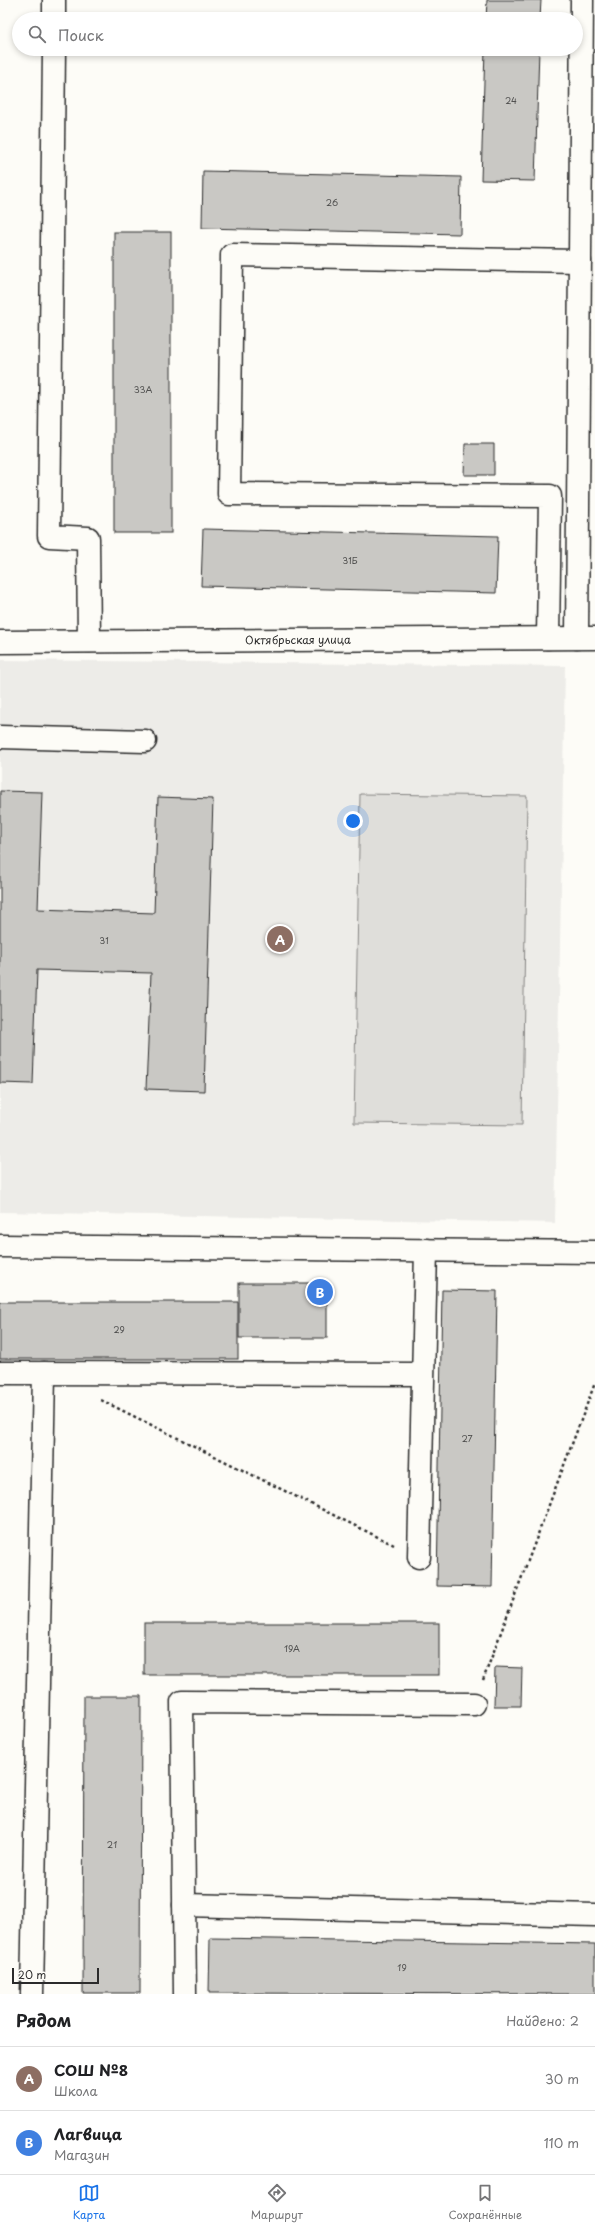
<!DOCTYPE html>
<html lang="ru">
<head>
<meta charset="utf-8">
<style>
  body { margin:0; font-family:"Playpen Sans",sans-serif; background:#f2f2f2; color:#202124 }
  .scale { position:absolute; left:12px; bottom:10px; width:87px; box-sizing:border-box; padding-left:4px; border:2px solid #2b2b2b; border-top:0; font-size:11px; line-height:14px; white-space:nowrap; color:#2b2b2b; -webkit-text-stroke:3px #fdfcf7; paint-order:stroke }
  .you { position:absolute; left:353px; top:821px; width:14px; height:14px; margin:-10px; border:3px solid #fff; border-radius:50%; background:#1a73e8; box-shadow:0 0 0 6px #1a73e833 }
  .badge { display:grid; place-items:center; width:26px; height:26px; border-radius:50%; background:#1a73e8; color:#fff; font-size:13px; font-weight:700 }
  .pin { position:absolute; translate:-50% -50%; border:2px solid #fff; box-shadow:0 1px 4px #0006 }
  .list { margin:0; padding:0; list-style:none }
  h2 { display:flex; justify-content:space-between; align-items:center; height:52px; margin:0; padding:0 16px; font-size:17px }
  h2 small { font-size:13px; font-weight:400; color:#757577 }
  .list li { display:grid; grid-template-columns:26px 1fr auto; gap:12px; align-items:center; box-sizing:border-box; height:64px; padding:0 16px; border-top:1px solid #e0e0e0 }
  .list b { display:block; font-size:15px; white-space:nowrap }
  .list p { margin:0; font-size:13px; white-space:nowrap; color:#757577 }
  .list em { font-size:13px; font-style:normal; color:#757577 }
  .icon { flex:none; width:22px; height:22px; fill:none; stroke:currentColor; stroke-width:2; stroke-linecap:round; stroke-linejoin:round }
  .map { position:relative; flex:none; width:595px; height:1994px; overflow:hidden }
  .search { position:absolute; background:#fff; box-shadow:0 2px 6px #0003; left:12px; right:12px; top:12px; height:44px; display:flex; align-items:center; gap:10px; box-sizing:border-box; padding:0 14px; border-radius:22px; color:#757577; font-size:15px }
  .sheet { height:180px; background:#fff }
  nav { display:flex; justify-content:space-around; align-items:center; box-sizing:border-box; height:56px; border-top:1px solid #e0e0e0; background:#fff; font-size:11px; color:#757577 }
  nav a { display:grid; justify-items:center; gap:2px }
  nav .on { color:#1a73e8 }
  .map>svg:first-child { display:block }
  .built { fill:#edece8 }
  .green { fill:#dfdeda; stroke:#858482 }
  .building { fill:#c9c8c4; stroke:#2b2b2b }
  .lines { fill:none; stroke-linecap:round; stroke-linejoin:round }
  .minor-casing { stroke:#2b2b2b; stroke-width:25 }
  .path { stroke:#2b2b2b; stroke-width:2.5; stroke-dasharray:3 3; stroke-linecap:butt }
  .minor { stroke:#fdfcf7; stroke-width:22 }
  .labels { text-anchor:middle; stroke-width:3; stroke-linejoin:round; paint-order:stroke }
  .number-label { font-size:9px; fill:#525251 }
  .street-label { font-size:11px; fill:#2b2b2b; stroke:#fdfcf7 }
</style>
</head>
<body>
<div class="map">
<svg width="595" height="1994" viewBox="0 0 595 1994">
  <rect width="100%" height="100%" fill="#fdfcf7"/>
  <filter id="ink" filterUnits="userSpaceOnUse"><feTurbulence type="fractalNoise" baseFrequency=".025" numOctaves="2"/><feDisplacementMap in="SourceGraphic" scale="8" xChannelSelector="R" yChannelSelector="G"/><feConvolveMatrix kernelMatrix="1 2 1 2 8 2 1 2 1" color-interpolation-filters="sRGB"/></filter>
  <g filter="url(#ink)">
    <path class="built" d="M0,660L565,666L555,1223L0,1212Z"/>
    <path class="green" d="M360,794L527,796L522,1125L354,1123Z"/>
    <g class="building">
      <path d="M487,0H541L540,19H486Z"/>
      <path d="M485,49H539L535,181L481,180Z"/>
      <path d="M203,171L461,177L460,234L202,228Z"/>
      <rect x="114" y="232" width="57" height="301"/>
      <path d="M465,444H494V475H464Z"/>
      <path d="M203,529L498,536L496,593L201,586Z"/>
      <path d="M0,791L42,792L38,909L154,913L158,797L213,799L204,1091L146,1089L151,973L37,970L33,1084L0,1083Z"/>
      <rect x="239" y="1283" width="88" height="55"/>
      <path d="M442,1290L497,1291L492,1587L437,1586Z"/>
      <rect x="0" y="1302" width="238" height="57"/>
      <rect x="144" y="1623" width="295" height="52"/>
      <path d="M495,1667L522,1668L521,1706H494Z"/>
      <path d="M84,1696H141L140,1993H83Z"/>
      <path d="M210,1938L595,1944V1994L209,1993Z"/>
    </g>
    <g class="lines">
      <g class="minor-casing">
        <g id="minor">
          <path d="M54,19V0"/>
          <path d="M54,49L49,536L88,538L89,641"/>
          <path d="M548,638L550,496L229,494L232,255L580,261"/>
          <path d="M577,638L582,0"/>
          <path id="s1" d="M0,642L595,638"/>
          <path d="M0,737L145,741"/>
          <path d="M0,1246L595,1252"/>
          <path d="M0,1373L422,1374"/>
          <path d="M419,1557L426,1250"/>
          <path d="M184,1905L595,1915"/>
          <path d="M32,1994L44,1373"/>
          <path d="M185,1994L182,1702L474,1704"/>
        </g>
      </g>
      <g class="path">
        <path d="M101,1400L394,1545"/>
        <path d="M483,1680L595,1383"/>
      </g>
      <use href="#minor" class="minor"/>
    </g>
  </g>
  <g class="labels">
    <g class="number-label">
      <text x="511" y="104">24</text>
      <text x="332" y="206">26</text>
      <text x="143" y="393">33А</text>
      <text x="350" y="564">31Б</text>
      <text x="104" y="944">31</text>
      <text x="119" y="1333">29</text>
      <text x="467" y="1442">27</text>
      <text x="292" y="1652">19А</text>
      <text x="112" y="1848">21</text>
      <text x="402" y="1971">19</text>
    </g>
    <g class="street-label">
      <text dy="4" stroke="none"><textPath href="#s1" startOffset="298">Октябрьская улица</textPath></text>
    </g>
  </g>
</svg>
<div class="scale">20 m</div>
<div class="you"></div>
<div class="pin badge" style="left:280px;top:939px;background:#8d6e63">A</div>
<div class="pin badge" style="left:320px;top:1292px;background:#3f7fe0">B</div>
<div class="search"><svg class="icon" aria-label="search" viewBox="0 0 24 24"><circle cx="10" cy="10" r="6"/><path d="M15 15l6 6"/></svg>Поиск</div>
</div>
<section class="sheet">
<h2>Рядом<small>Найдено: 2</small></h2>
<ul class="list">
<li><span class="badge" style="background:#8d6e63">A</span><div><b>СОШ №8</b><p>Школа</p></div><em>30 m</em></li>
<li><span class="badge" style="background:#3f7fe0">B</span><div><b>Лагвица</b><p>Магазин</p></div><em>110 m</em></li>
</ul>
</section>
<nav>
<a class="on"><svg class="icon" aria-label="map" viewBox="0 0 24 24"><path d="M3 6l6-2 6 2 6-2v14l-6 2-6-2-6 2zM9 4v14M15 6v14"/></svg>Карта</a>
<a><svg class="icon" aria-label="directions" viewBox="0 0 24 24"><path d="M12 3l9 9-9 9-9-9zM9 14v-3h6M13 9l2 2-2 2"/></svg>Маршрут</a>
<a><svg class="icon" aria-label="saved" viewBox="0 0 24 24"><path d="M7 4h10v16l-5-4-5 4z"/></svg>Сохранённые</a>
</nav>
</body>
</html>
